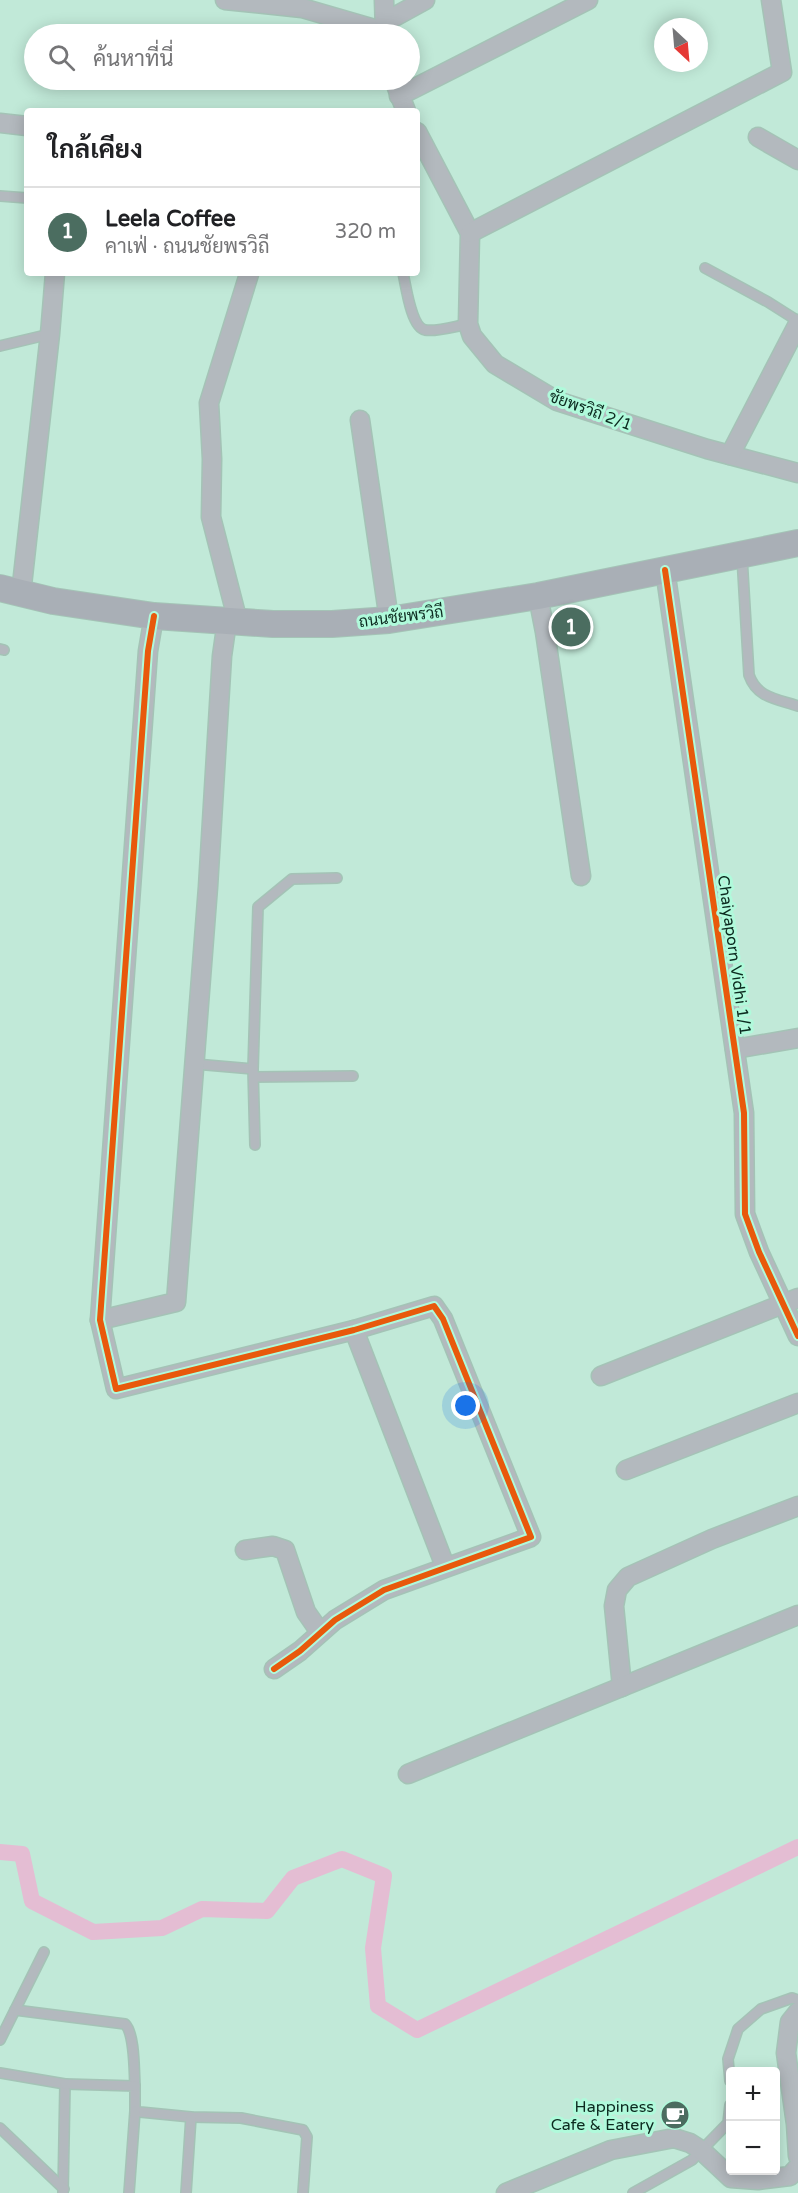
<!DOCTYPE html>
<html lang="th">
<head>
<meta charset="utf-8">
<style>
  body { margin:0; font-family:"Varela Round",Sarabun,sans-serif; background:#f6f6f6; color:#202124 }
  .controls { position:absolute; right:18px; bottom:18px; display:grid; overflow:hidden; border-radius:6px; box-shadow:0 3px 15px #0003 }
  .controls button { width:54px; height:54px; display:grid; place-items:center; padding:0; border:0; border-bottom:2px solid #e0e0e0; background:#fff; color:#202124; font:30px sans-serif }
  .compass { position:absolute; left:654px; top:18px; width:54px; height:54px; border-radius:50%; background:#fff; box-shadow:0 3px 15px #0003; rotate:154deg }
  .you { position:absolute; left:466px; top:1406px; width:21px; height:21px; margin:-15px; border:4px solid #fff; border-radius:50%; background:#1a73e8; box-shadow:0 0 0 9px #1a73e833 }
  .badge { display:grid; place-items:center; width:39px; height:39px; border-radius:50%; background:#4b6d60; color:#fff; font-size:20px; font-weight:700 }
  .pin { position:absolute; translate:-50% -50%; border:3px solid #fff; box-shadow:0 2px 6px #0006 }
  .list { margin:0; padding:0; list-style:none }
  h2 { display:flex; justify-content:space-between; align-items:center; height:78px; margin:0; padding:0 24px; font-size:26px }
  h2 small { font-size:20px; font-weight:400; color:#757577 }
  .list li { display:grid; grid-template-columns:39px 1fr auto; gap:18px; align-items:center; box-sizing:border-box; height:90px; padding:0 24px; border-top:2px solid #e0e0e0 }
  .list b { display:block; font-size:22px; white-space:nowrap }
  .list p { margin:0; font-size:20px; white-space:nowrap; color:#757577 }
  .list em { font-size:20px; font-style:normal; color:#757577 }
  .icon { flex:none; width:33px; height:33px; fill:none; stroke:currentColor; stroke-width:2; stroke-linecap:round; stroke-linejoin:round }
  .map { position:relative; flex:none; width:798px; height:2193px; overflow:hidden }
  .search { position:absolute; background:#fff; box-shadow:0 3px 15px #0003; left:24px; top:24px; width:396px; height:66px; display:flex; align-items:center; gap:15px; box-sizing:border-box; padding:0 21px; border-radius:33px; color:#757577; font-size:22px }
  .panel { position:absolute; background:#fff; box-shadow:0 3px 15px #0003; left:24px; top:108px; width:396px; height:168px; border-radius:6px }
  .map>svg:first-child { display:block }
  .lines { fill:none; stroke-linecap:round; stroke-linejoin:round }
  .canal { stroke:#e4bdd3; stroke-width:16 }
  .lane-casing { stroke:#a4c3b6; stroke-width:12 }
  .street-casing { stroke:#a4c3b6; stroke-width:21 }
  .secondary-casing { stroke:#a4c3b6; stroke-width:28 }
  .lane { stroke:#b3b9be; stroke-width:9 }
  .street { stroke:#b3b9be; stroke-width:18 }
  .secondary { stroke:#a9afb6; stroke-width:26 }
  .cycleway-casing { stroke:#b0fadb; stroke-width:10 }
  .cycleway { stroke:#e8590c; stroke-width:6 }
  .labels { text-anchor:middle; stroke-width:6; stroke-linejoin:round; paint-order:stroke }
  .street-label { font-size:16px; fill:#0c2a1f; stroke:#b0fadb }
  .poi-label { font-size:16px; fill:#0c2a1f; stroke:#b0fadb; text-anchor:end }
</style>
</head>
<body>
<div class="map">
<svg width="798" height="2193" viewBox="0 0 798 2193">
  <rect width="100%" height="100%" fill="#c1e9d8"/>
  <g class="lines">
    <path class="canal" d="M0,1852L22,1854L32,1901L93,1932L162,1928L202,1909L267,1911L293,1878L342,1859L384,1876L373,1948L378,2006L417,2030L798,1847"/>
    <g class="lane-casing">
      <g id="lane">
        <path d="M0,196L27,198"/>
        <path d="M705,268L768,302L798,321"/>
        <path d="M403,273C406,286 411,327 425,330C437,332 456,326 468,324"/>
        <path d="M0,346L50,334"/>
        <path d="M742,557L749,675C757,698 777,699 798,706"/>
        <path d="M0,649L4,650"/>
        <path d="M195,1064L253,1069"/>
        <path d="M254,1077L353,1076"/>
        <path d="M255,1145L253,1069L258,907L292,879L337,878"/>
        <path d="M15,2010L125,2024C135,2034 134,2071 135,2086"/>
        <path d="M0,2040L44,1952"/>
        <path d="M0,2073L65,2084L63,2193"/>
        <path d="M730,2081L728,2059L738,2029L761,2009L792,1998L798,2000"/>
        <path d="M65,2084L135,2086V2111L140,2112L191,2117L241,2118L303,2130L307,2137L303,2193"/>
        <path d="M0,2128L64,2189"/>
        <path d="M129,2193L135,2111"/>
        <path d="M186,2193L191,2117"/>
        <path d="M633,2193L692,2160L728,2123L730,2105"/>
      </g>
    </g>
    <g class="street-casing">
      <g id="street">
        <path d="M225,0L302,8L385,32"/>
        <path d="M384,0L385,31"/>
        <path d="M385,22L425,0"/>
        <path d="M394,80L406,111"/>
        <path d="M399,96L588,0"/>
        <path d="M0,123L27,126"/>
        <path d="M417,132L470,233L468,324L472,336L495,364L557,401L707,449L798,473"/>
        <path d="M758,137L798,160"/>
        <path d="M470,233L782,72L771,0"/>
        <path d="M360,420L389,620"/>
        <path d="M730,455L798,324"/>
        <path d="M665,570L744,1113L745,1214L759,1252L798,1336"/>
        <path d="M21,594L50,334L55,273"/>
        <path d="M538,596L545,632L581,876"/>
        <path d="M154,616L148,651L100,1320L116,1389L354,1330L434,1306L443,1319L531,1537L384,1590L335,1620L300,1651L274,1669"/>
        <path d="M238,622L211,517L212,459L209,403L249,274"/>
        <path d="M735,1049L798,1038"/>
        <path d="M100,1320L176,1302L208,887L222,656L227,621"/>
        <path d="M354,1330L445,1566"/>
        <path d="M601,1376L798,1298"/>
        <path d="M626,1470L798,1403"/>
        <path d="M245,1550L273,1546L285,1550L306,1612L320,1632"/>
        <path d="M622,1687L614,1606L617,1590L628,1577L712,1539L798,1506"/>
        <path d="M408,1774L798,1615"/>
        <path d="M798,2012L790,2022L786,2053L796,2124L798,2156"/>
        <path d="M506,2193L611,2150L674,2138L690,2143L701,2150L731,2178L758,2180L790,2176L798,2167"/>
      </g>
    </g>
    <g class="secondary-casing">
      <path id="secondary" d="M0,588L53,601L154,616L273,624H332L389,620L538,596L798,543"/>
    </g>
    <use href="#lane" class="lane"/>
    <use href="#street" class="street"/>
    <use href="#secondary" class="secondary"/>
    <g class="cycleway-casing">
      <g id="cycleway">
        <path d="M665,570L744,1113L745,1214L759,1252L798,1336"/>
        <path d="M154,616L148,651L100,1320L116,1389L354,1330L434,1306L443,1319L531,1537L384,1590L335,1620L300,1651L274,1669"/>
      </g>
    </g>
    <use href="#cycleway" class="cycleway"/>
  </g>
  <defs>
    <g id="cafe-disc" transform="scale(1.5)"><circle r="9.5" fill="#4b6d60" stroke="#b0fadb"/><path d="M-5.5-4.5H6V0H3Q3 3.5 0 3.5H-2.5Q-5.5 3.5-5.5 0ZM3-3.2v2h1.7v-2ZM-6 4.5H4V6H-6Z" fill="#fff"/></g>
  </defs>
  <g fill-rule="evenodd">
    <use href="#cafe-disc" x="675" y="2115"/>
  </g>
  <g class="labels">
    <g class="street-label">
      <text transform="translate(591 410) rotate(20)" y="6">ชัยพรวิถี 2/1</text>
      <text transform="translate(401 616) rotate(-7)" y="6">ถนนชัยพรวิถี</text>
      <text transform="translate(735 955) rotate(82)" y="6">Chaiyaporn Vidhi 1/1</text>
    </g>
    <g class="poi-label">
      <text x="654" y="2112">Happiness<tspan x="654" dy="18">Cafe &amp; Eatery</tspan></text>
    </g>
  </g>
</svg>
<div class="controls">
<button>+</button>
<button>−</button>
</div>
<svg class="compass" viewBox="-18 -18 36 36"><path d="M0-13l5 13h-10z" fill="#e53935"/><path d="M0 13l5-13h-10z" fill="#757577"/></svg>
<div class="you"></div>
<div class="pin badge" style="left:571px;top:627px">1</div>
<div class="search"><svg class="icon" aria-label="search" viewBox="0 0 24 24"><circle cx="10" cy="10" r="6"/><path d="M15 15l6 6"/></svg>ค้นหาที่นี่</div>
<section class="panel">
<h2>ใกล้เคียง<small></small></h2>
<ul class="list">
<li><span class="badge">1</span><div><b>Leela Coffee</b><p>คาเฟ่ · ถนนชัยพรวิถี</p></div><em>320 m</em></li>
</ul>
</section>
</div>
</body>
</html>
